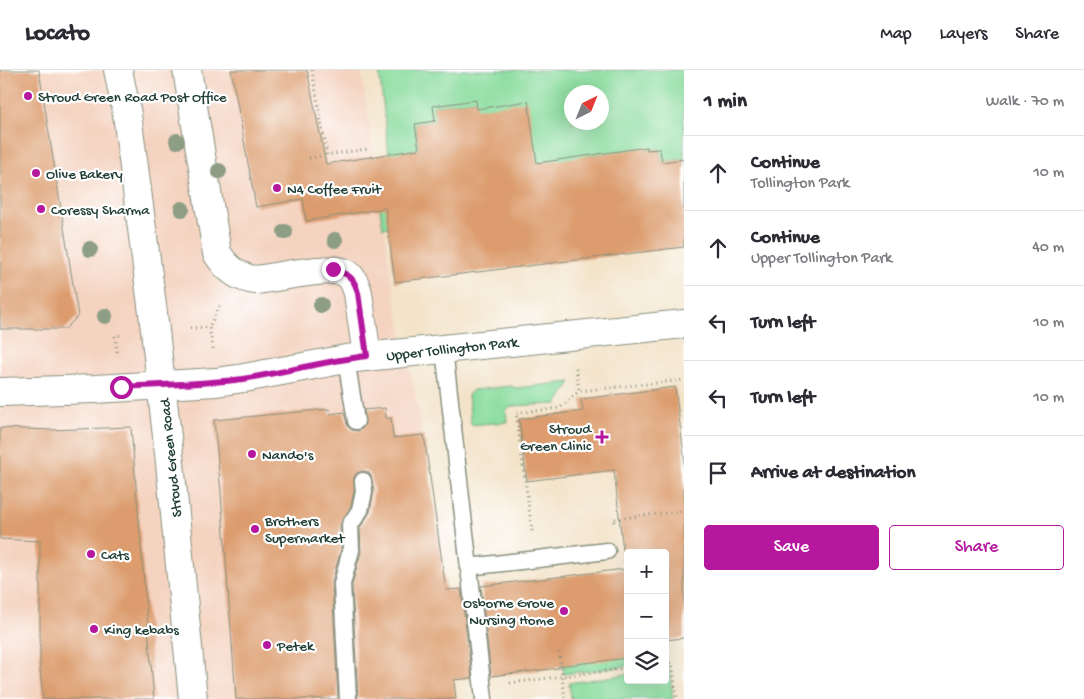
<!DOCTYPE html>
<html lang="en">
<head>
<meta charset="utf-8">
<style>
  body { margin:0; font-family:"Gochi Hand",sans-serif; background:#f2f2f3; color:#2b2b33 }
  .controls { position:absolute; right:15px; bottom:15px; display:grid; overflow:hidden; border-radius:5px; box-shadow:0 5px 20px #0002 }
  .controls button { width:45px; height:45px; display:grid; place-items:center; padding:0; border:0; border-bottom:1px solid #e1e1e2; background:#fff; color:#2b2b33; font:25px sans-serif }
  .compass { position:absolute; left:564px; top:15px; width:45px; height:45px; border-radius:50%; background:#fff; box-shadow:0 5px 20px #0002; rotate:43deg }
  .stop { position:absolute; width:15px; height:15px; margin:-11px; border:4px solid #b5179e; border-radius:50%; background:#fff }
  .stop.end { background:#b5179e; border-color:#fff; box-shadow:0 1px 5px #0008 }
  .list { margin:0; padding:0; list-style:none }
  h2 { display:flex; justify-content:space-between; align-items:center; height:65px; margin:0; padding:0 20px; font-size:21px }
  h2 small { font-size:16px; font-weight:400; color:#7c7c81 }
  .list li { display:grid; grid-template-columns:32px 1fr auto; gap:15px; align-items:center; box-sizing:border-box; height:75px; padding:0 20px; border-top:1px solid #e1e1e2 }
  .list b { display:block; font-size:19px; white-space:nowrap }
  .list p { margin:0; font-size:16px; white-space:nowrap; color:#7c7c81 }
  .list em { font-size:16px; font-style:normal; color:#7c7c81 }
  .actions { display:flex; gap:10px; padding:15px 20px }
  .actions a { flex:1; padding:11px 0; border:1px solid #b5179e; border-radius:5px; text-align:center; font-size:18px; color:#b5179e }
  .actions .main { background:#b5179e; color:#fff }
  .icon { flex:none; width:28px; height:28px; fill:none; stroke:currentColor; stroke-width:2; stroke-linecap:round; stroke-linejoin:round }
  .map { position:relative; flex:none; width:684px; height:629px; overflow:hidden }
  header { display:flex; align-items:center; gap:30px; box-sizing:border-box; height:70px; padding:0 25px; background:#fff; border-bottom:1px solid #e1e1e2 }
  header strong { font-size:24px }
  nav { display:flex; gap:28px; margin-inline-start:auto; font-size:18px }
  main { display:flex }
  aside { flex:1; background:#fff }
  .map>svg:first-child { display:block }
  .built { fill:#f4d3c0 }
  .green { fill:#89dc9d; stroke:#548c68; fill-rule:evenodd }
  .building { fill:#dc9c6d }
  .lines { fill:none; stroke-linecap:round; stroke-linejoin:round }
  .lane-casing { stroke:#89907e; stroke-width:19 }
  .street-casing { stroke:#89907e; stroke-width:30 }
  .secondary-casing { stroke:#89907e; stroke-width:30 }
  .primary-casing { stroke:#89907e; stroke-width:30 }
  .path { stroke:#89907e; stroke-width:3; stroke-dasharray:1 4; stroke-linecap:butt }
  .lane { stroke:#fff; stroke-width:16 }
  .street { stroke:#fff; stroke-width:28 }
  .secondary { stroke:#fff; stroke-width:28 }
  .primary { stroke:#fff; stroke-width:28 }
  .tree { fill:#8d9e85 }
  .route { stroke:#b5179e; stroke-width:6 }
  .poi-dot { fill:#b5179e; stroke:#fff; stroke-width:2 }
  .labels { text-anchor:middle; stroke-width:4.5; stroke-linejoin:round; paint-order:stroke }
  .poi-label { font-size:15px; fill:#1f3d34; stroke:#fff; text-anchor:start }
  .street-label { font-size:15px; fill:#1f3d34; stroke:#fff }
</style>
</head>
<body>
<header>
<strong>Locato</strong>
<nav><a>Map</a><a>Layers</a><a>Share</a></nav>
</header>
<main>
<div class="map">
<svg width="684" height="629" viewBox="0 0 684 629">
  <rect width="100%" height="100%" fill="#fff"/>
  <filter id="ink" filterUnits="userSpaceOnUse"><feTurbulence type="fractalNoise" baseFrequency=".02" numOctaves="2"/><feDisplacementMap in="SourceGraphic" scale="10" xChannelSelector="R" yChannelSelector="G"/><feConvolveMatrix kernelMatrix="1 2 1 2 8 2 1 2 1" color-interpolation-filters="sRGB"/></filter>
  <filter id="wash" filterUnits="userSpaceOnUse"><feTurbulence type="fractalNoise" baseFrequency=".0096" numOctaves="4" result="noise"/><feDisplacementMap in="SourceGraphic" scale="20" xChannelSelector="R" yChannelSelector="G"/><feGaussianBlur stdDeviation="1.12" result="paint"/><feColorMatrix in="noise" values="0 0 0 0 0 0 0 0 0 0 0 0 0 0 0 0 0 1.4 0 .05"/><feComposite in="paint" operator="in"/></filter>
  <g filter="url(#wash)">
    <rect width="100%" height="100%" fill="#f3e3c9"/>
    <path class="built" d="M0,0H361L395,230L418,337L445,506L456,629H0Z"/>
    <g class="green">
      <path d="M379,0H684V97L683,89L662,92L660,79L589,85L404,155L383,158L380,139L389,85ZM572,22H602V52H572ZM475,30L419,82L415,54L435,51L433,36Z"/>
      <path d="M571,312L557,334L512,336L506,340L507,352L471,355L468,325L473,320L512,316L515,318Z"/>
      <path d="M561,582L628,588V596L564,604Z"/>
      <path d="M669,598L673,629H571L569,613L628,604V610H665V599Z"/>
    </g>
    <g id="blocks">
      <g class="building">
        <path d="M0,0H39L78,246L65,259H0Z"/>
        <path d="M231,0H307L326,94L419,79L415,54L435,51L433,36L476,30L477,39L528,31L537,93L647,77V80L660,79L662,92L684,89V177L395,212L385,138L306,151L303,129L256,137Z"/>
        <path d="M675,317L684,385V568L665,570V483H628V588L558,596L559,598L491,606L481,516L625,499L614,400L527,411L519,349L583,341L581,329Z"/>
        <path d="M385,338L386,348H391L393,368L424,365L446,520L461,519L472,608L454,610L456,629H358L352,515L361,482L360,458L370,442L374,421L371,406L368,402L363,401L357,403L354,407V421L351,436L340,455L341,479L332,512L338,629H236L221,423L214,350L329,339L330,344L344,342L348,357L352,360L357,361L362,359L365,354L364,340Z"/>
        <path d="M131,357L154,629H43L40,600V471L0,469V358L51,360Z"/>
      </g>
    </g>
  </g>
  <g filter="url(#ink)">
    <use href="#blocks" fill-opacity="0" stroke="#89907e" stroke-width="1"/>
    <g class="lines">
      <g class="lane-casing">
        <g id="lane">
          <path d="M444,279L484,629"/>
          <path d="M346,289L356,351"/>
          <path d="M468,497L607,481"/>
          <path d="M348,629L342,514L351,480L350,455L360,440L364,422L363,411"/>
        </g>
      </g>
      <g class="street-casing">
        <path id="street" d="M187,0L217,183C226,198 238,208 256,210C273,208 333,195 346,203C353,207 356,216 358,223L367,286"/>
      </g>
      <g class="secondary-casing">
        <path id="secondary" d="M0,322L95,319L216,312L244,308L346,289L684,254"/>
      </g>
      <g class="primary-casing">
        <path id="primary" d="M118,0L127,44L153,243L170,393L193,629"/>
      </g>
      <g class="path">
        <path d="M312,0L327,85L367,79"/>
        <path d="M309,88L327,85"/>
        <path d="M190,258L209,257"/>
        <path d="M213,279L209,257L221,234"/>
        <path d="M117,282L115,266L122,265"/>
        <path d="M576,298L579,321L684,310"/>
        <path d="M614,452L613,449L684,441"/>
        <path d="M532,461L516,343L560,338L579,321"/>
        <path d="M559,582L565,629"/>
        <path d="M665,594L672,593L677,629"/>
        <path d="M510,613L628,598"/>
      </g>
      <use href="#lane" class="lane"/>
      <use href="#street" class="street"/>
      <use href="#secondary" class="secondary"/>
      <use href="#primary" class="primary"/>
    </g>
    <g class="tree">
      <circle cx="177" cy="71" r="8"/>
      <circle cx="219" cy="101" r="8"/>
      <circle cx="182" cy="139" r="8"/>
      <circle cx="285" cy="162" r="8"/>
      <circle cx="335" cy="170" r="8"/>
      <circle cx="90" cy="179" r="8"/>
      <circle cx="321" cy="235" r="8"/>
      <circle cx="105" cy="246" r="8"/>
    </g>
  </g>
  <g class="lines" filter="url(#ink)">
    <path class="route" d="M121,317C161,315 203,314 243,309C285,302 325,291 367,286L358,223C354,207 348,204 333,199"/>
  </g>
  <g class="poi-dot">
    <circle cx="28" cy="26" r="5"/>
    <circle cx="36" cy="103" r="5"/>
    <circle cx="277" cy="118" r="5"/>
    <circle cx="41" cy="139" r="5"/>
    <path d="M599.5 359.5h5v5h5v5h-5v5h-5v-5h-5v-5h5z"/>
    <circle cx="252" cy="384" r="5"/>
    <circle cx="255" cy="459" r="5"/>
    <circle cx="91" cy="484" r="5"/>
    <circle cx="564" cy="541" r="5"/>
    <circle cx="94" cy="559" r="5"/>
    <circle cx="267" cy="575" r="5"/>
  </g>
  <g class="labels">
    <g class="poi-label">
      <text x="38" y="31">Stroud Green Road Post Office</text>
      <text x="46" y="108">Olive Bakery</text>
      <text x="287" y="123">N4 Coffee Fruit</text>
      <text x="51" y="144">Coressy Sharma</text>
      <text x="591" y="363" text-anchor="end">Stroud<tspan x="591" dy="17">Green Clinic</tspan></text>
      <text x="262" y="389">Nando's</text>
      <text x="265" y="455">Brothers<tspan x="265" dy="17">Supermarket</tspan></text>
      <text x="101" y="489">Cats</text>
      <text x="554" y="537" text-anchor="end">Osborne Grove<tspan x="554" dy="17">Nursing Home</tspan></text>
      <text x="104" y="564">King kebabs</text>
      <text x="277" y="580">Petek</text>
    </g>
    <g class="street-label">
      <text transform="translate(452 278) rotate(-6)" y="5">Upper Tollington Park</text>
      <text transform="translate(170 388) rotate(-96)" y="5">Stroud Green Road</text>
    </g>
  </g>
</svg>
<div class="controls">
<button>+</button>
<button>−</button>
<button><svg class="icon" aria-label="layers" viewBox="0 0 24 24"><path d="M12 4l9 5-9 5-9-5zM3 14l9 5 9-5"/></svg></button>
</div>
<svg class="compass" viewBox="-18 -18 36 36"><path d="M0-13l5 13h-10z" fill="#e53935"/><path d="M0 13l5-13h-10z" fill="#7c7c81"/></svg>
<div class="stop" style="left:121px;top:317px"></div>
<div class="stop end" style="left:333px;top:199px"></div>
</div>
<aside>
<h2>1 min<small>Walk · 70 m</small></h2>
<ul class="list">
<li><svg class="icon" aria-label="ahead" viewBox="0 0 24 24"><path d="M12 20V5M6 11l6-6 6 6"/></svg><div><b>Continue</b><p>Tollington Park</p></div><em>10 m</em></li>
<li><svg class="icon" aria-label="ahead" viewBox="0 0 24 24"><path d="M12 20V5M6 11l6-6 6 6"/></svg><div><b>Continue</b><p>Upper Tollington Park</p></div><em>40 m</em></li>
<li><svg class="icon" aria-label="left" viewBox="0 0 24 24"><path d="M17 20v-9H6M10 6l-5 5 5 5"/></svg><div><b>Turn left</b></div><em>10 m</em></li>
<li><svg class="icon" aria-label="left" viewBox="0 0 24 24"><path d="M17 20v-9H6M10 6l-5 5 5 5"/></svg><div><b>Turn left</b></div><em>10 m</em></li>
<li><svg class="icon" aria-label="arrive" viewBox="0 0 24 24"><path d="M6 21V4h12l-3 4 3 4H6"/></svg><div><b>Arrive at destination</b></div></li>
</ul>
<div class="actions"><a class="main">Save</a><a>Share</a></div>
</aside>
</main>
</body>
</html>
